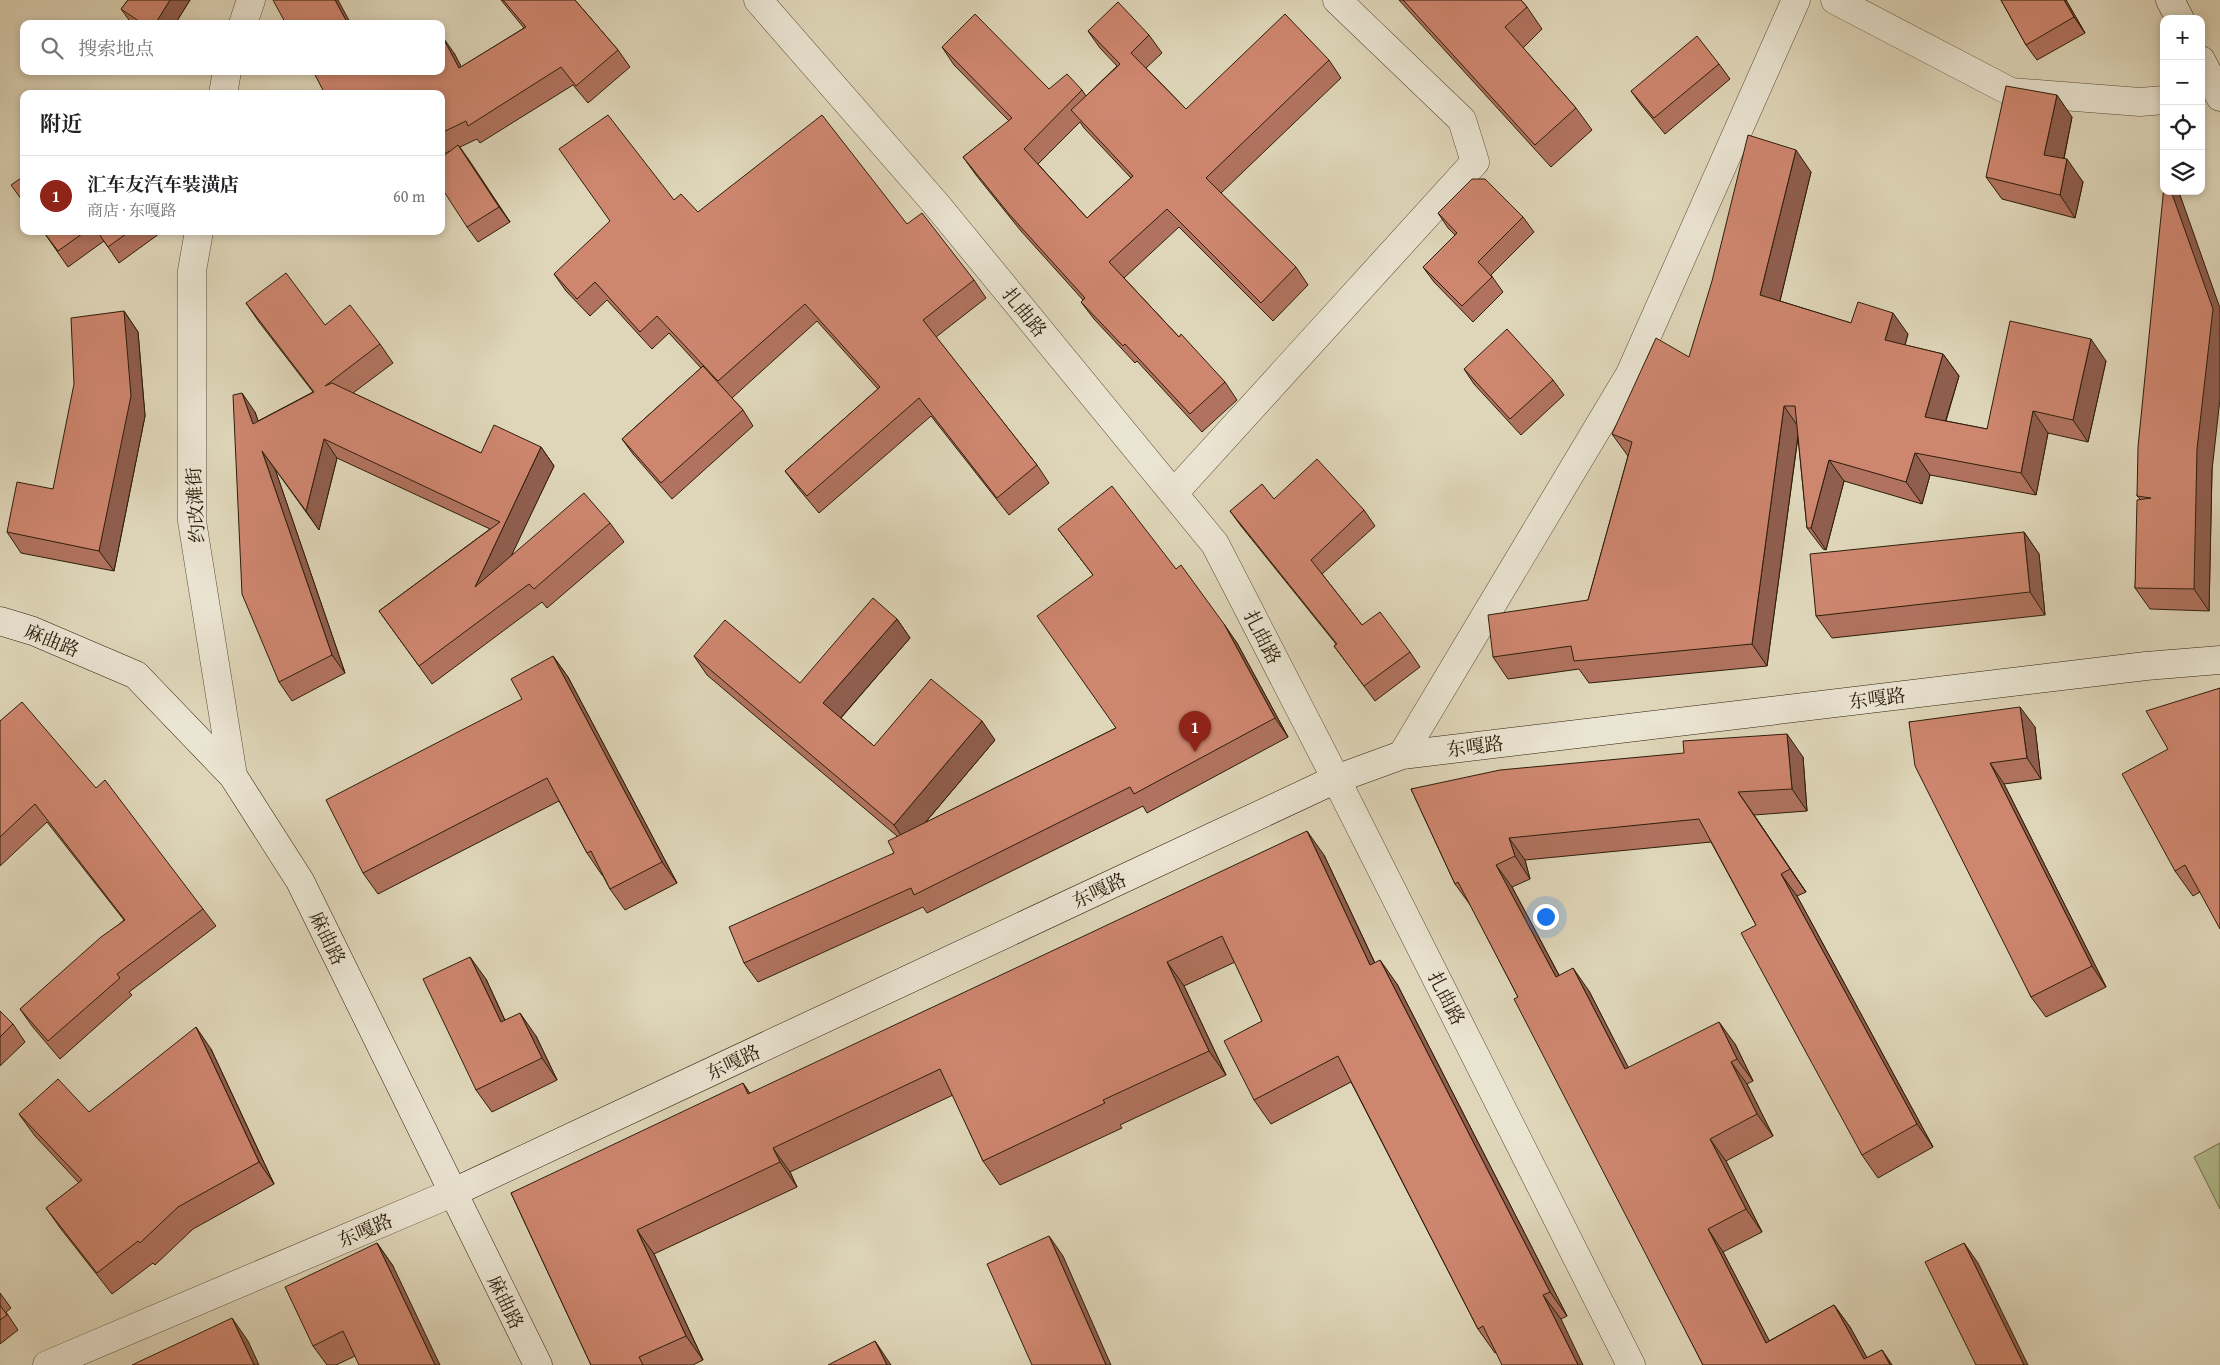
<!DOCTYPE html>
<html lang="zh">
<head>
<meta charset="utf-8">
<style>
  body { margin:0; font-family:"Gentium Book Plus","Noto Serif SC",serif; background:#f6f6f6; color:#202124 }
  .controls { position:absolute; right:15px; top:15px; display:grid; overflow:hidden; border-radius:10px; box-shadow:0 2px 8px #0003 }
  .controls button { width:45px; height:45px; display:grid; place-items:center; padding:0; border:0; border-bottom:1px solid #e0e0e0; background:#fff; color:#202124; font:25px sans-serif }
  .you { position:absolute; left:1545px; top:916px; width:18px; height:18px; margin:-12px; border:4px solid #fff; border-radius:50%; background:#1a73e8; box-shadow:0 0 0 8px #1a73e833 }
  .badge { display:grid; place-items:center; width:32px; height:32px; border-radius:50%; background:#8f2418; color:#fff; font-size:16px; font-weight:700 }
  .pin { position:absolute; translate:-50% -41px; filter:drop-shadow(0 1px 2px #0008) }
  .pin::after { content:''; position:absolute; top:26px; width:18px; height:15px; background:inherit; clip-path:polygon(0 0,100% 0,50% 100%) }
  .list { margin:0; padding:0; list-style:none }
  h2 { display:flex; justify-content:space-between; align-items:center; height:65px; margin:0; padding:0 20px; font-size:21px }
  h2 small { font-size:16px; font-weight:400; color:#757577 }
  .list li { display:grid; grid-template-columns:32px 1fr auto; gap:15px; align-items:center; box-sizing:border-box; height:80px; padding:0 20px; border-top:1px solid #e0e0e0 }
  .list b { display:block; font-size:19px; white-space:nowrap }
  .list p { margin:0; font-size:16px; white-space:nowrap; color:#757577 }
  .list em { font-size:16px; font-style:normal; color:#757577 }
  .icon { flex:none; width:28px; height:28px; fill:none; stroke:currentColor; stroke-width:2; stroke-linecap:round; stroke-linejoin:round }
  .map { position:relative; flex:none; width:2220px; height:1365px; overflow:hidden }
  .search { position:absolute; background:#fff; box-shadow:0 2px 8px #0003; left:20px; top:20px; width:425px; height:55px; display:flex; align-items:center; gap:12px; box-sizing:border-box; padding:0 18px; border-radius:10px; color:#757577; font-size:19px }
  .panel { position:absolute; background:#fff; box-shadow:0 2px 8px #0003; left:20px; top:90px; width:425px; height:145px; border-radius:10px }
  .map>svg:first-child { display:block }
  .green { fill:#b2be8f; stroke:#706e4c }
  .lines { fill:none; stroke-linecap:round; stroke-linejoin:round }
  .street-casing { stroke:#5a4b36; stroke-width:29 }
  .secondary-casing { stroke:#2d1d0a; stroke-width:29 }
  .street { stroke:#eae4d2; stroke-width:28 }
  .secondary { stroke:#eae4d2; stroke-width:28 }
  .wall { fill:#b1735f; stroke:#2d1d0a; fill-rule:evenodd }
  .shaded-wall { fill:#905e4e; stroke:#2d1d0a }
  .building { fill:#ce866f; stroke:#2d1d0a }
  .labels { text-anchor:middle; stroke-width:4; stroke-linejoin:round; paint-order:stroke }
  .street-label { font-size:19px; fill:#2d1d0a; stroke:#eae4d2 }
</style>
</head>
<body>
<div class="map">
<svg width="2220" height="1365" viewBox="0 0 2220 1365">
  <rect width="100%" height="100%" fill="#dfd6b9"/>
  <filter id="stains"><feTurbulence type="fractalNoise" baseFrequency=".004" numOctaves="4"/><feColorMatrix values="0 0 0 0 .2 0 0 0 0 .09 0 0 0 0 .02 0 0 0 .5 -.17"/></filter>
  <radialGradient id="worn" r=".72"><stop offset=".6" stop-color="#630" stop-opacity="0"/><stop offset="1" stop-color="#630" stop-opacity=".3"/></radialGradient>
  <path class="green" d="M2220,1143V1209L2194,1157Z"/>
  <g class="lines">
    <g class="street-casing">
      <g id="street">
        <path d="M758,0L936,204L1215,544L1336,779L1631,1365"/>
        <path d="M1835,0L2011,92L2140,102L2164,100"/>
        <path d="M243,24L251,0"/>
        <path d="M223,94L227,71"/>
        <path d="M199,231L192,271V521L233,776"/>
        <path d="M1174,493L1475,162L1462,120L1337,0"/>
        <path d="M1402,755L1630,374L1796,0"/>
        <path d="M47,1365L452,1193"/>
      </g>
    </g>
    <g class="secondary-casing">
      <g id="secondary">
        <path d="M2170,0L2180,19"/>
        <path d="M2201,60L2220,97"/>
        <path d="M0,621L33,631L136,675L233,776L300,881L538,1365"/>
        <path d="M452,1193L1336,779L1402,755L2146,666L2220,660"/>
      </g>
    </g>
    <use href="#street" class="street"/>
    <use href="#secondary" class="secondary"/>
  </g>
  <g class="wall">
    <path d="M128,0H190L175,24H132L121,9Z"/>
    <path d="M501,0H575L618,50L630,67L588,103L573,85L480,143L477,139L460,147L510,222L478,242L467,227L450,151L441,155V71L454,53L461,67L524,28Z"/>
    <path d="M1399,0H1521L1527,7L1542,29L1523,48L1576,108L1592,130L1551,167Z"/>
    <path d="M2001,0H2066L2085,33L2037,60L2026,45Z"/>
    <path d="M1088,31L1149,35L1162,53L1146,68L1186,109L1329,60L1341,78L1221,193L1296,267L1308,285L1273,321L1179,227L1124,278L1179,337L1225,382L1237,400L1202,432L1137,361L1135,363L1094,319L1081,302L1083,300L1021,231L976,175L963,157L1009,121L954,65L942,47L1049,89L1082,90L1086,96L1117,66L1100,48ZM1080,122L1084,128L1131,178L1087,218L1038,164Z"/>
    <path d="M1719,64L1730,79L1665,134L1642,106L1631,91Z"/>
    <path d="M2072,117L2064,159L2083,182L2075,218L2002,199L1986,177Z"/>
    <path d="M1811,172L1780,301L1851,323L1908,334L1905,345L1943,354L1959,376L1946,421L1987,429L2106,361L2088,442L2048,433L2036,495L1930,475L1922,504L1844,481L1826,550L1823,549L1807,528L1798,437L1767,666L1589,683L1579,669L1508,679L1493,657L1588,600L1628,456L1612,434L1689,357Z"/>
    <path d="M2180,195L2212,470L2209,611L2150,609L2135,588L2140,499L2137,496Z"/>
    <path d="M674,200L698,212L907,224L974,280L986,298L936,337L1037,465L1049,483L1009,515L931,416L819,513L798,488L785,471L878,389L817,321L732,398L743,410L753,426L672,499L633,454L622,439L701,368L669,333L652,349L607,300L590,316L566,291L554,274Z"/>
    <path d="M1438,213L1523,217L1534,232L1491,275L1503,292L1473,322L1434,282L1423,267L1455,235L1448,228Z"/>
    <path d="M43,231H163L119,263L104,241L68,267Z"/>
    <path d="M246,303L325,325L380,344L393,363L353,393L481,453L541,447L554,466L511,555L610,523L624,542L547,608L542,602L432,684L379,611L490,529L337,458L319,530L275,469L345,673L292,701L279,682L255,412L258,421L313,392L259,322Z"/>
    <path d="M124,311L138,332L145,416L114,571L21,553L7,532L53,489Z"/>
    <path d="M1464,369L1553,380L1564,395L1521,435L1474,384Z"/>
    <path d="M1274,499L1364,510L1375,526L1322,574L1362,625L1410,652L1420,667L1375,701L1334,646L1336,644L1241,526L1230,511Z"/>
    <path d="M1058,529L1176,569L1237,643L1288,737L1147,813L1143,806L927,913L923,907L758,982L744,963L894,853L897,836L707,675L694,656L800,683L897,619L910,638L841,718L874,746L995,740L925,823L1116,728L1093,575Z"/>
    <path d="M2024,532L2039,554L2045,615L1832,638L1816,616Z"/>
    <path d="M553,656L568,677L677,883L625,910L610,889L602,874V875L587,853L559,801L378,894L363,873L522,699Z"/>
    <path d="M2220,688L2200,892L2193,896L2175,871Z"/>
    <path d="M0,721L96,788L203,909L216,926L129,992L132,995L60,1059L32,1026L20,1009L124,920L47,822L0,866Z"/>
    <path d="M1909,722L2035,727L2041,779L2004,784L2106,987L2046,1017L2031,997Z"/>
    <path d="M1803,757L1807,811L1754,815L1806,892L1797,896L1933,1147L1878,1178L1862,1155L1756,925L1711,842L1525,860L1530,879L1512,887L1559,975L1589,991L1628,1068L1735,1044L1753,1081L1747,1084L1773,1136L1726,1161L1762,1232L1723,1252L1769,1341L1834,1305L1850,1327L1867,1358L1882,1350L1892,1365H1703L1518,997L1471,906L1455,884L1411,789Z"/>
    <path d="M1324,855L1375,963L1397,984L1567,1316L1495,1353L1478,1329L1351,1082L1271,1124L1254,1100L1262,1021L1235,962L1184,986L1226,1075L1120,1125L1122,1128L1000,1185L983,1161L953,1095L790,1172L797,1187L654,1254L703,1360L693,1365H591L511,1193Z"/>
    <path d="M486,979L505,1020L536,1036L557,1080L492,1112L476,1090Z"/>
    <path d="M0,1011L13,1024L25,1042L0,1066Z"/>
    <path d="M211,1049L274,1184L193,1229L155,1265L153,1263L112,1294L61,1229L46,1208L79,1183L35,1136L19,1114L89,1112Z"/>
    <path d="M377,1243L393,1266L355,1356L336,1365H327L313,1346Z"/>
    <path d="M0,1293L11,1308L6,1312L18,1330L0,1344Z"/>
  </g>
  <g class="shaded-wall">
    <path d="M170,0H190L175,24H155Z"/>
    <path d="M335,0H338L351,24H348Z"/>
    <path d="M2064,0H2066L2085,33L2074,17Z"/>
    <path d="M442,36L454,53L471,85L459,68Z"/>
    <path d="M2057,95L2072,117L2060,177L2044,155Z"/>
    <path d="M458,145L469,160L510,222L499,207Z"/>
    <path d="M1796,150L1811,172L1776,317L1760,295Z"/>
    <path d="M2067,159L2083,182L2075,218L2060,195Z"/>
    <path d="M2171,191H2177L2180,195L2220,308V399L2212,470L2209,611L2194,589Z"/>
    <path d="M124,311L138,332L145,416L114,571L99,551Z"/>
    <path d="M1893,313L1908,334L1900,362L1885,340Z"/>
    <path d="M2091,339L2106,361L2088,442L2073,420Z"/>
    <path d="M1943,354L1959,376L1940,439L1925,417Z"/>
    <path d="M242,393L255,412L266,443L253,424Z"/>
    <path d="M1784,406L1799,428L1767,666L1752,644Z"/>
    <path d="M2033,411L2048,433L2036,495L2021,473Z"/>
    <path d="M324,439L337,458L319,530L306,511Z"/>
    <path d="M541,447L554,466L488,605L475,587Z"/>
    <path d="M262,451L275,469L345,673L332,655Z"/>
    <path d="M1915,453L1930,475L1922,504L1906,482Z"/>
    <path d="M1829,460L1844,481L1826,550L1811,528Z"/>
    <path d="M2024,532L2039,554L2045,615L2030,592Z"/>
    <path d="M897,619L910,638L837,722L823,703Z"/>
    <path d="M1224,624L1237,643L1288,737L1275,718Z"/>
    <path d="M553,656L568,677L677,883L662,862Z"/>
    <path d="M2020,707L2035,727L2041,779L2027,758Z"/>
    <path d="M982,721L995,740L907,844L894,825Z"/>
    <path d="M1787,734L1803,757L1807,811L1792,789Z"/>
    <path d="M1990,763L2004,784L2106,987L2092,966Z"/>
    <path d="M1738,792L1754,815L1806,892L1790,869Z"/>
    <path d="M1307,831L1324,855L1387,989L1370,965Z"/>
    <path d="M1509,838L1525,860L1530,879L1515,856Z"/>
    <path d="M1496,865L1512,887L1572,1000L1556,977Z"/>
    <path d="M1781,874L1797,896L1933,1147L1917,1124Z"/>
    <path d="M470,957L486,979L516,1045L501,1022Z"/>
    <path d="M1380,960L1397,984L1567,1316L1550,1292Z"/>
    <path d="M1167,962L1184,986L1226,1075L1209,1051Z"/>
    <path d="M1573,968L1589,991L1641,1092L1625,1069Z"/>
    <path d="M520,1013L536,1036L557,1080L542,1058Z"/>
    <path d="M1719,1022L1735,1044L1753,1081L1737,1059Z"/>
    <path d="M196,1027L211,1049L274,1184L259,1162Z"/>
    <path d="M1731,1062L1747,1084L1773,1136L1757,1114Z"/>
    <path d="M743,1083L760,1108L748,1094Z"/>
    <path d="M1710,1139L1726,1161L1762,1232L1746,1209Z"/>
    <path d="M773,1148L790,1172L797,1187L780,1162Z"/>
    <path d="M1708,1229L1723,1252L1782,1365L1766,1343Z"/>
    <path d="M637,1230L654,1254L703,1360L686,1336Z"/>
    <path d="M1049,1236L1063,1256L1111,1365H1106Z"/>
    <path d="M377,1243L393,1266L440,1365H435Z"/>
    <path d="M1964,1243L1978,1263L2028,1365H2024Z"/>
    <path d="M1543,1295L1561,1319L1583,1365H1578Z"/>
    <path d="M1834,1305L1850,1327L1871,1365L1864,1359Z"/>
    <path d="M232,1318L248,1341L259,1365H254Z"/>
    <path d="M875,1341L891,1365H887Z"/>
    <path d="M1882,1350L1892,1365H1890Z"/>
  </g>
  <g class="building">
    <path d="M128,0H170L155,24H143L121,9Z"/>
    <path d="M273,0H335L348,24H286Z"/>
    <path d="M503,0H575L618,50L576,86L561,67L468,126L466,121L441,133V94H325L313,71H441L442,36L459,68L526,27Z"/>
    <path d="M1403,0H1521L1527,7L1505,27L1576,108L1535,145Z"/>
    <path d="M2001,0H2064L2074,17L2026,45Z"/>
    <path d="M1118,2L1149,35L1131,53L1186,109L1285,14L1329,60L1206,178L1296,267L1261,303L1167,209L1109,262L1179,337L1181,334L1225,382L1190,414L1125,344L1123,346L1081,302L1085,298L1009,214L963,157L1012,118L942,47L975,14L1049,89L1067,74L1082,90L1024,149L1087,218L1133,176L1071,110L1120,64L1088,31Z"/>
    <path d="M1697,36L1719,64L1654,118L1631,91Z"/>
    <path d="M2006,86L2057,95L2044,155L2067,159L2060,195L1986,177Z"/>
    <path d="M608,115L674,200L681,194L698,212L822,115L907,224L922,213L974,280L923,320L1037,465L997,498L919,398L807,496L785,471L880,387L805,304L718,381L657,316L640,332L595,282L577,299L554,274L610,221L559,149Z"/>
    <path d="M1748,135L1796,150L1760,295L1851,323L1858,302L1893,313L1885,340L1943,354L1925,417L1987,429L2010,321L2091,339L2073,420L2033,411L2021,473L1915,453L1906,482L1829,460L1811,528H1807L1795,406H1784L1752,644L1574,661L1571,646L1493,657L1488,615L1588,600L1632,442L1612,434L1656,338L1689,357L1712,281Z"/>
    <path d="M458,145L499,207L467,227L441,187V158Z"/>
    <path d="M24,176V203L11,185Z"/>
    <path d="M1472,179H1485L1523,217L1478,262L1492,277L1462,306L1423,267L1457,233L1438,213Z"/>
    <path d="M2164,186V191H2171L2213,309L2197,449L2194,589L2135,588L2137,500L2151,498L2137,496L2138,447Z"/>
    <path d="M43,231H86L58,251Z"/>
    <path d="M97,231H130L108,247Z"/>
    <path d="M286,273L325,325L350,305L380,344L325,386L332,383L481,453L494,425L541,447L475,587L584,493L610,523L534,589L529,584L419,666L379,611L500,522L324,439L306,511L262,451L332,655L279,682L242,594L233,395L242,393L253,424L314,392L246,303Z"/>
    <path d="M124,311L131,396L99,551L7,532L17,482L53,489L74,384L71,318Z"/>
    <path d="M1507,329L1553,380L1510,419L1464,369Z"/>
    <path d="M703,366L743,410L661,483L622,439Z"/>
    <path d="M1317,459L1364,510L1311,560L1362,625L1380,612L1410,652L1364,686L1334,646L1337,644L1230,511L1262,484L1274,499Z"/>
    <path d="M1112,486L1176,569L1181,565L1224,624L1275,718L1134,794L1130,787L914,895L911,888L744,963L729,927L894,853L888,841L1116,728L1037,616L1093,575L1058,529Z"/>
    <path d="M2024,532L2030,592L1816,616L1810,554Z"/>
    <path d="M873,598L897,619L823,703L874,746L931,679L982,721L894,825L694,656L725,620L800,683Z"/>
    <path d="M553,656L662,862L610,889L591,851L587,853L547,778L363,873L326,800L522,699L511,679Z"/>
    <path d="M2220,688V929L2185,865L2175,871L2122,774L2168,749L2146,711Z"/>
    <path d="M22,702L96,788L105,780L203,909L117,974L120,978L48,1041L20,1009L101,937L125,920L35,804L0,837V721Z"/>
    <path d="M2020,707L2027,758L1990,763L2092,966L2031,997L1915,766L1909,722Z"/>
    <path d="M1787,734L1792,789L1738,792L1790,869L1781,874L1917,1124L1862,1155L1741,933L1756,925L1699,819L1509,838L1515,856L1496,865L1556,977L1573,968L1625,1069L1719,1022L1737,1059L1731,1062L1757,1114L1710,1139L1746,1209L1708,1229L1766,1343L1834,1305L1864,1359L1882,1350L1890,1365H1703L1514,999L1518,997L1458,882L1455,884L1411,789L1500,770L1684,753L1683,741Z"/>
    <path d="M1307,831L1370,965L1380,960L1550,1292L1543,1295L1578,1365H1502L1483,1326L1478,1329L1338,1056L1254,1100L1224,1041L1262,1021L1222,936L1167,962L1209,1051L1103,1100L1105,1103L983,1161L940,1069L773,1148L780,1162L637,1230L686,1336L639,1357L643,1365H591L511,1193L743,1083L748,1094Z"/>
    <path d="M470,957L501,1022L520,1013L542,1058L476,1090L423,979Z"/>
    <path d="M0,1011L13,1024L0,1037Z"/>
    <path d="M196,1027L259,1162L178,1207L140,1243L138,1241L97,1273L46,1208L82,1180L19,1114L58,1079L89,1112Z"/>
    <path d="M1049,1236L1106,1365H1032L987,1264Z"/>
    <path d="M377,1243L435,1365H359L343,1331L313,1346L285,1287Z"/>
    <path d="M1964,1243L2024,1365H1976L1925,1262Z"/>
    <path d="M0,1305L7,1315L0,1320Z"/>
    <path d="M232,1318L254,1365H132Z"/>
    <path d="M875,1341L887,1365H828Z"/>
  </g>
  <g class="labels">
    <g class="street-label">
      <text transform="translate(1025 312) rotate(51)" y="7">扎曲路</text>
      <text transform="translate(195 505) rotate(-93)" y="7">约改滩街</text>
      <text transform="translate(1263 637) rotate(63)" y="7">扎曲路</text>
      <text transform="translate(52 640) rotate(22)" y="7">麻曲路</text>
      <text transform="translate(1877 698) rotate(-7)" y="7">东嘎路</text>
      <text transform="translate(1475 746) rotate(-7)" y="7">东嘎路</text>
      <text transform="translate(1099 890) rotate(-25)" y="7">东嘎路</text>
      <text transform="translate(328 938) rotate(64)" y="7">麻曲路</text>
      <text transform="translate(1447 998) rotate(63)" y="7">扎曲路</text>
      <text transform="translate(733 1062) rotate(-25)" y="7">东嘎路</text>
      <text transform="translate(365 1230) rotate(-23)" y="7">东嘎路</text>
      <text transform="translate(506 1302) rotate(64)" y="7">麻曲路</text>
    </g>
  </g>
  <rect width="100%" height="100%" filter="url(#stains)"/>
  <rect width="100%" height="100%" fill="url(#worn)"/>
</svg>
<div class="controls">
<button>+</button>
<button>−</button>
<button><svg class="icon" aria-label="locate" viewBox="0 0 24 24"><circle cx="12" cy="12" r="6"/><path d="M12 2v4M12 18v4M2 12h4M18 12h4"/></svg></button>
<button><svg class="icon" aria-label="layers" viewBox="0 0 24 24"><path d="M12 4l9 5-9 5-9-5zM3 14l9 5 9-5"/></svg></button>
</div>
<div class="you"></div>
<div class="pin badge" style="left:1195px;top:752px">1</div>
<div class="search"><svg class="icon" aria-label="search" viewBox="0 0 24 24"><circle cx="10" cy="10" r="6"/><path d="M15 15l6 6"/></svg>搜索地点</div>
<section class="panel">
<h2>附近<small></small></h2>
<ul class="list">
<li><span class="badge">1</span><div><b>汇车友汽车装潢店</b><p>商店 · 东嘎路</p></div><em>60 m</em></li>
</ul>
</section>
</div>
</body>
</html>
